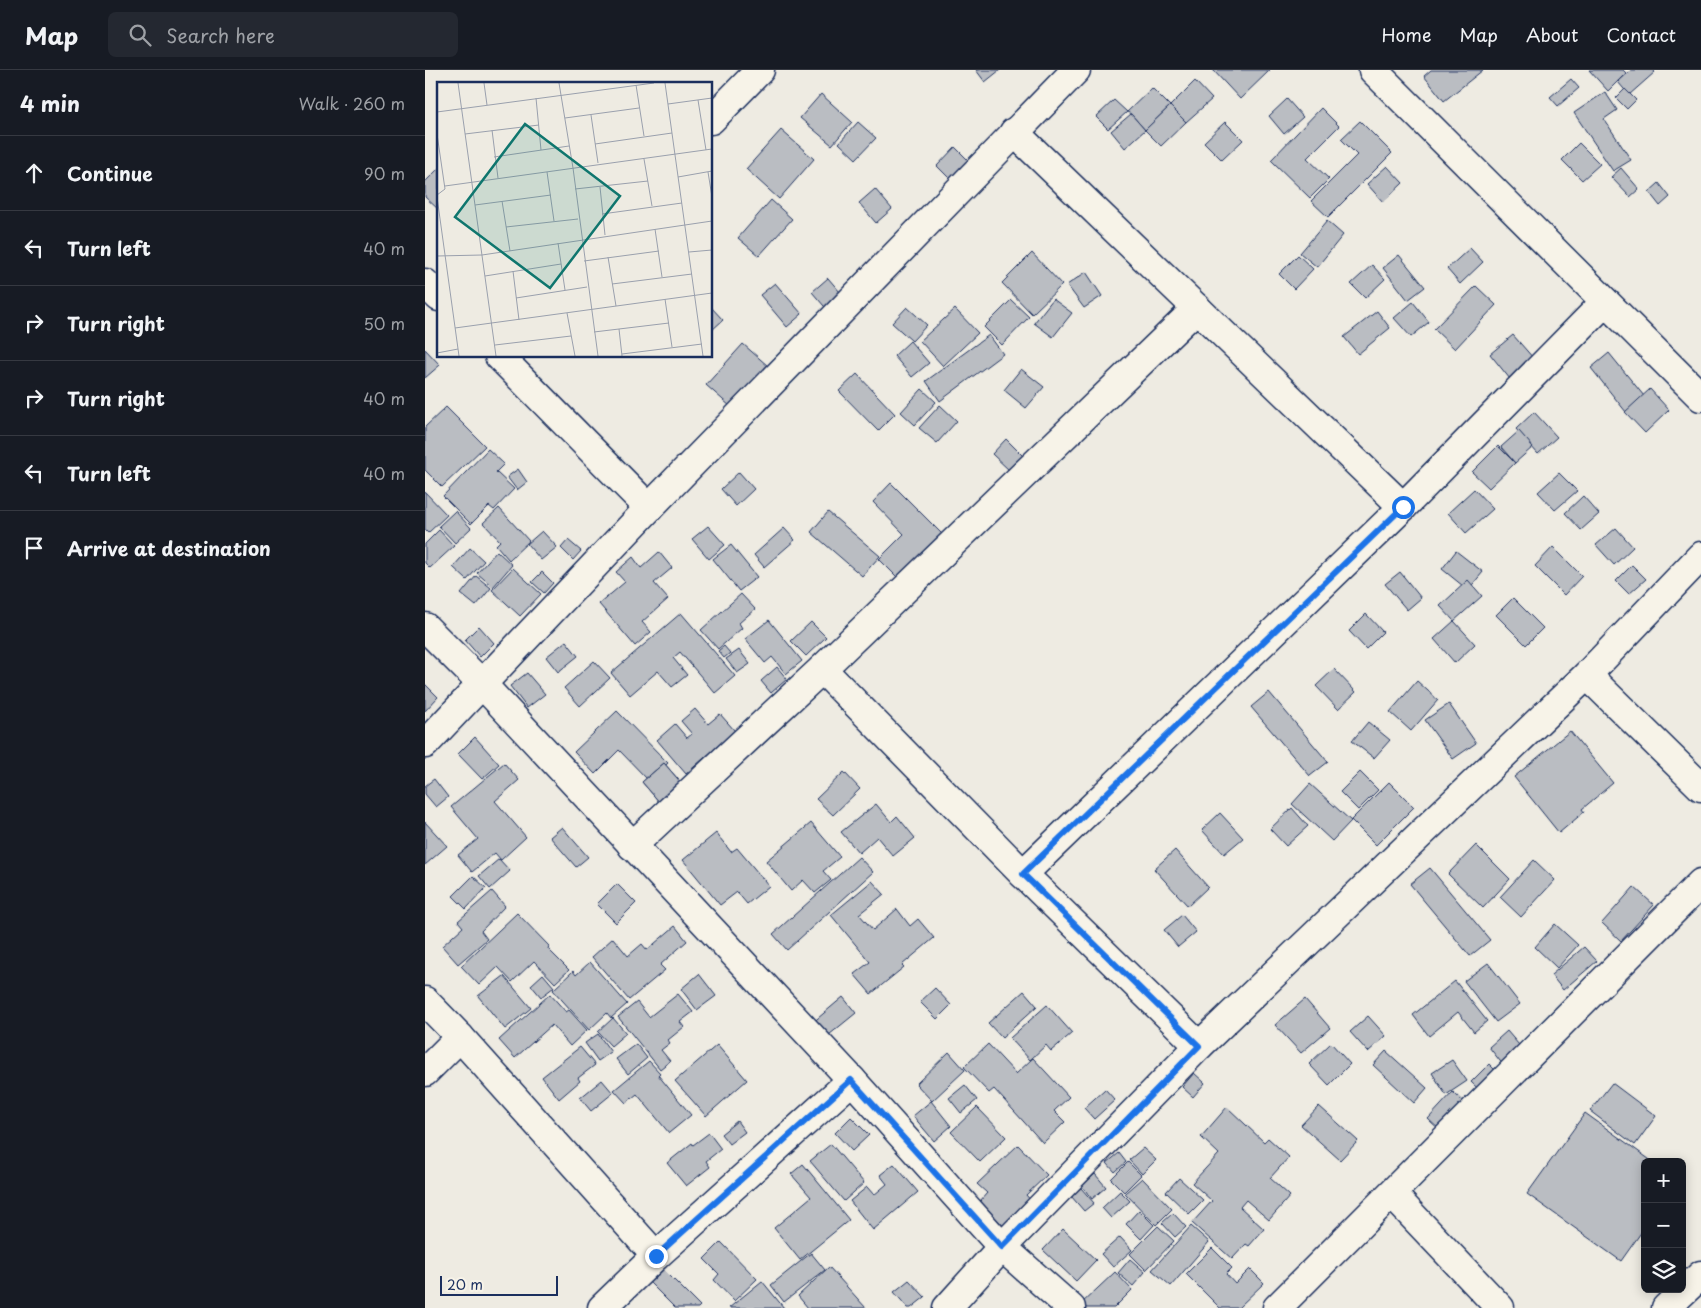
<!DOCTYPE html>
<html lang="en">
<head>
<meta charset="utf-8">
<style>
  body { margin:0; font-family:"Playpen Sans",sans-serif; background:#242831; color:#f1f3f6 }
  .controls { position:absolute; right:15px; bottom:15px; display:grid; overflow:hidden; border-radius:8px; box-shadow:0 2px 12px #0003 }
  .controls button { width:45px; height:45px; display:grid; place-items:center; padding:0; border:0; border-bottom:1px solid #363941; background:#171b24; color:#f1f3f6; font:25px sans-serif }
  .scale { position:absolute; left:15px; bottom:12px; width:118px; box-sizing:border-box; padding-left:5px; border:2px solid #1b2f5e; border-top:0; font-size:14px; line-height:18px; white-space:nowrap; color:#1b2f5e; -webkit-text-stroke:4px #f7f3e8; paint-order:stroke }
  .stop { position:absolute; width:15px; height:15px; margin:-11px; border:4px solid #1a73e8; border-radius:50%; background:#fff }
  .stop.end { background:#1a73e8; border-color:#fff; box-shadow:0 1px 5px #0008 }
  .list { margin:0; padding:0; list-style:none }
  h2 { display:flex; justify-content:space-between; align-items:center; height:65px; margin:0; padding:0 20px; font-size:21px }
  h2 small { font-size:16px; font-weight:400; color:#9ea1a6 }
  .list li { display:grid; grid-template-columns:32px 1fr auto; gap:15px; align-items:center; box-sizing:border-box; height:75px; padding:0 20px; border-top:1px solid #363941 }
  .list b { display:block; font-size:19px; white-space:nowrap }
  .list em { font-size:16px; font-style:normal; color:#9ea1a6 }
  .icon { flex:none; width:28px; height:28px; fill:none; stroke:currentColor; stroke-width:2; stroke-linecap:round; stroke-linejoin:round }
  .map { position:relative; flex:none; width:1276px; height:1238px; overflow:hidden }
  header { display:flex; align-items:center; gap:30px; box-sizing:border-box; height:70px; padding:0 25px; background:#171b24; border-bottom:1px solid #363941 }
  header strong { font-size:24px }
  nav { display:flex; gap:28px; margin-inline-start:auto; font-size:18px }
  .search { width:350px; height:45px; background:#242831; display:flex; align-items:center; gap:12px; box-sizing:border-box; padding:0 18px; border-radius:8px; color:#9ea1a6; font-size:19px }
  main { display:flex }
  aside { flex:1; background:#171b24 }
  .map>svg:first-child { display:block }
  .building { fill:#babdc2; stroke:#1b2f5e }
  .lines { fill:none; stroke-linecap:round; stroke-linejoin:round }
  .minor-casing { stroke:#1b2f5e; stroke-width:31 }
  .minor { stroke:#f7f3e8; stroke-width:28 }
  .route { stroke:#1a73e8; stroke-width:6 }
  .inset-road { fill:none; stroke:#9aa0ad; stroke-width:1 }
  .view { fill:#0f766e; fill-opacity:0.15; stroke:#0f766e; stroke-width:2.5 }
  .inset-edge { fill:none; stroke:#1b2f5e; stroke-width:2.5 }
</style>
</head>
<body>
<header>
<strong>Map</strong>
<div class="search"><svg class="icon" aria-label="search" viewBox="0 0 24 24"><circle cx="10" cy="10" r="6"/><path d="M15 15l6 6"/></svg>Search here</div>
<nav><a>Home</a><a>Map</a><a>About</a><a>Contact</a></nav>
</header>
<main>
<aside>
<h2>4 min<small>Walk · 260 m</small></h2>
<ul class="list">
<li><svg class="icon" aria-label="ahead" viewBox="0 0 24 24"><path d="M12 20V5M6 11l6-6 6 6"/></svg><div><b>Continue</b></div><em>90 m</em></li>
<li><svg class="icon" aria-label="left" viewBox="0 0 24 24"><path d="M17 20v-9H6M10 6l-5 5 5 5"/></svg><div><b>Turn left</b></div><em>40 m</em></li>
<li><svg class="icon" aria-label="right" viewBox="0 0 24 24"><path d="M7 20v-9h11M14 6l5 5-5 5"/></svg><div><b>Turn right</b></div><em>50 m</em></li>
<li><svg class="icon" aria-label="right" viewBox="0 0 24 24"><path d="M7 20v-9h11M14 6l5 5-5 5"/></svg><div><b>Turn right</b></div><em>40 m</em></li>
<li><svg class="icon" aria-label="left" viewBox="0 0 24 24"><path d="M17 20v-9H6M10 6l-5 5 5 5"/></svg><div><b>Turn left</b></div><em>40 m</em></li>
<li><svg class="icon" aria-label="arrive" viewBox="0 0 24 24"><path d="M6 21V4h12l-3 4 3 4H6"/></svg><div><b>Arrive at destination</b></div></li>
</ul>
</aside>
<div class="map">
<svg width="1276" height="1238" viewBox="0 0 1276 1238">
  <rect width="100%" height="100%" fill="#eeebe2"/>
  <filter id="ink" filterUnits="userSpaceOnUse"><feTurbulence type="fractalNoise" baseFrequency=".02" numOctaves="2"/><feDisplacementMap in="SourceGraphic" scale="10" xChannelSelector="R" yChannelSelector="G"/><feConvolveMatrix kernelMatrix="1 2 1 2 8 2 1 2 1" color-interpolation-filters="sRGB"/></filter>
  <g filter="url(#ink)">
    <g class="building">
      <path d="M551,0H575L560,12Z"/>
      <path d="M788,0H845L815,29Z"/>
      <path d="M1006,0H1058L1019,31L999,6Z"/>
      <path d="M1164,0H1198L1201,3L1183,21Z"/>
      <path d="M1206,0H1228L1230,2L1204,25L1193,12Z"/>
      <path d="M1146,9L1154,18L1133,36L1125,27Z"/>
      <path d="M770,11L787,29L761,52L745,36Z"/>
      <path d="M727,18L745,36L720,60L706,44L702,42Z"/>
      <path d="M1200,19L1211,30L1202,39L1191,28Z"/>
      <path d="M1180,22L1192,40L1179,49L1206,90L1188,101L1149,43Z"/>
      <path d="M396,24L427,52L407,75L375,48Z"/>
      <path d="M862,29L878,47L859,64L844,46Z"/>
      <path d="M689,30L702,42L683,59L671,47Z"/>
      <path d="M745,36L761,52L736,76L720,60Z"/>
      <path d="M896,38L914,56L882,88L904,109L885,128L846,90Z"/>
      <path d="M706,44L720,60L700,78L686,61Z"/>
      <path d="M935,51L967,83L903,147L886,131L932,85L916,69Z"/>
      <path d="M433,52L451,68L431,89L414,73Z"/>
      <path d="M800,52L818,70L797,90L779,72Z"/>
      <path d="M356,60L389,89L354,129L321,99Z"/>
      <path d="M1154,73L1175,94L1157,110L1137,90Z"/>
      <path d="M530,77L550,97L532,116L512,96Z"/>
      <path d="M962,96L978,113L958,132L942,114Z"/>
      <path d="M14,98V140L0,127V112Z"/>
      <path d="M1196,98L1214,119L1205,127L1186,107Z"/>
      <path d="M1234,113L1245,127L1235,136L1224,122Z"/>
      <path d="M450,119L467,139L451,153L434,133Z"/>
      <path d="M346,130L367,149L334,186L313,168Z"/>
      <path d="M902,151L918,165L892,197L875,183Z"/>
      <path d="M1045,178L1058,192L1035,214L1022,199Z"/>
      <path d="M607,183L637,215L607,244L577,213Z"/>
      <path d="M873,185L888,199L869,219L854,204Z"/>
      <path d="M974,185L1000,217L983,230L958,198Z"/>
      <path d="M947,195L960,209L940,228L926,214Z"/>
      <path d="M661,202L677,226L659,238L642,215Z"/>
      <path d="M403,208L421,229L405,243L387,222Z"/>
      <path d="M350,213L377,244L362,257L335,225Z"/>
      <path d="M1051,216L1071,235L1030,279L1009,259Z"/>
      <path d="M628,229L647,243L628,267L609,253Z"/>
      <path d="M586,230L604,247L577,275L559,257Z"/>
      <path d="M988,232L1004,252L986,267L969,248Z"/>
      <path d="M286,237L298,250L286,261Z"/>
      <path d="M482,237L502,255L487,271L467,253Z"/>
      <path d="M530,239L553,263L518,296L495,271Z"/>
      <path d="M952,241L965,258L933,284L919,267Z"/>
      <path d="M564,265L578,284L515,331L501,311Z"/>
      <path d="M1088,265L1109,289L1085,309L1065,284Z"/>
      <path d="M485,271L504,293L487,307L469,286Z"/>
      <path d="M318,274L343,296L306,337L281,315Z"/>
      <path d="M0,279L15,295L0,308Z"/>
      <path d="M1184,283L1219,326L1201,342L1166,298Z"/>
      <path d="M596,299L619,317L601,338L579,320Z"/>
      <path d="M432,304L470,344L453,361L414,321Z"/>
      <path d="M497,319L511,332L490,355L476,342Z"/>
      <path d="M1225,319L1244,340L1220,363L1200,342Z"/>
      <path d="M515,335L532,351L512,373L494,358Z"/>
      <path d="M21,337L60,376L17,417L0,400V357Z"/>
      <path d="M1109,342L1132,367L1113,384L1091,359Z"/>
      <path d="M1094,361L1108,377L1090,393L1076,377Z"/>
      <path d="M581,369L599,387L585,401L567,384Z"/>
      <path d="M1073,376L1090,393L1064,418L1047,402Z"/>
      <path d="M63,379L79,394L71,402L89,419L69,440L64,436L46,454L18,426Z"/>
      <path d="M93,399L102,412L92,420L82,407Z"/>
      <path d="M314,402L329,419L311,436L296,419Z"/>
      <path d="M1134,403L1152,421L1130,440L1113,422Z"/>
      <path d="M466,413L520,467L475,510L454,489L479,464L448,432Z"/>
      <path d="M1049,419L1068,439L1041,463L1023,443Z"/>
      <path d="M0,422L22,445L3,463L0,460Z"/>
      <path d="M1158,426L1174,444L1156,460L1140,443Z"/>
      <path d="M74,438L104,471L84,490L71,475L75,471L58,453Z"/>
      <path d="M30,441L46,458L30,473L14,456Z"/>
      <path d="M403,442L455,486L437,506L386,462Z"/>
      <path d="M283,456L300,475L284,489L267,469Z"/>
      <path d="M359,458L370,470L339,497L329,485Z"/>
      <path d="M1191,458L1208,477L1189,495L1171,475Z"/>
      <path d="M14,460L29,476L5,498L0,493V474Z"/>
      <path d="M117,461L132,477L116,490L102,474Z"/>
      <path d="M143,470L156,481L148,490L136,478Z"/>
      <path d="M306,475L332,507L314,521L288,489Z"/>
      <path d="M1128,477L1157,506L1139,525L1110,496Z"/>
      <path d="M45,478L59,491L42,510L28,497Z"/>
      <path d="M72,481L87,495L68,517L52,503Z"/>
      <path d="M1031,481L1058,502L1043,520L1017,499Z"/>
      <path d="M234,482L247,498L229,513L243,529L217,552L226,562L210,576L174,534L200,512L191,502L208,487L216,498Z"/>
      <path d="M1207,495L1221,509L1204,524L1191,511Z"/>
      <path d="M88,498L116,524L95,546L67,520Z"/>
      <path d="M117,502L128,513L119,523L107,512Z"/>
      <path d="M975,502L996,528L982,540L960,514Z"/>
      <path d="M51,506L66,518L51,536L36,524Z"/>
      <path d="M1043,510L1057,526L1029,551L1015,536Z"/>
      <path d="M316,524L330,539L314,553L317,558L293,579L276,560Z"/>
      <path d="M1088,528L1118,558L1101,575L1071,545Z"/>
      <path d="M256,543L310,606L290,623L255,582L248,588L262,605L247,617L233,601L205,625L186,603Z"/>
      <path d="M941,544L958,562L941,579L924,561Z"/>
      <path d="M344,550L377,591L361,604L347,587L340,593L320,569Z"/>
      <path d="M1029,551L1050,574L1030,593L1009,569Z"/>
      <path d="M386,552L401,567L381,586L366,571Z"/>
      <path d="M54,556L69,573L55,587L40,570Z"/>
      <path d="M141,571L153,586L133,602L121,587Z"/>
      <path d="M299,576L305,583L299,588L293,581Z"/>
      <path d="M314,580L325,594L312,603L301,589Z"/>
      <path d="M169,591L185,608L155,636L139,618Z"/>
      <path d="M352,597L362,609L346,623L336,611Z"/>
      <path d="M909,599L931,622L913,639L891,616Z"/>
      <path d="M102,603L120,624L102,638L85,616Z"/>
      <path d="M992,611L1013,630L986,661L965,642Z"/>
      <path d="M0,614L13,627L0,641Z"/>
      <path d="M844,622L903,692L885,706L826,637Z"/>
      <path d="M1024,634L1051,673L1028,689L1000,650Z"/>
      <path d="M270,639L283,654L295,644L310,661L261,704L232,670L250,654L262,668L267,664L256,651Z"/>
      <path d="M192,641L243,693L224,711L194,680L170,704L149,682Z"/>
      <path d="M943,652L965,670L949,688L927,671Z"/>
      <path d="M1145,661L1188,713L1157,739L1159,742L1134,763L1089,707Z"/>
      <path d="M50,667L74,694L57,709L33,684Z"/>
      <path d="M79,693L94,710L70,731L101,767L76,790L70,783L47,802L33,785L53,769L26,737Z"/>
      <path d="M239,693L258,715L236,734L217,712Z"/>
      <path d="M239,693L258,715L236,734L217,712Z"/>
      <path d="M419,702L435,719L408,745L391,729Z"/>
      <path d="M935,702L953,720L933,740L915,722Z"/>
      <path d="M9,709L23,727L11,737L0,724V716Z"/>
      <path d="M964,712L989,737L951,775L926,750Z"/>
      <path d="M885,714L926,751L907,771L867,734Z"/>
      <path d="M451,734L466,752L472,746L490,768L468,786L452,767L434,783L416,762Z"/>
      <path d="M867,738L883,756L861,776L845,759Z"/>
      <path d="M795,743L818,768L799,784L777,760Z"/>
      <path d="M0,752L22,776L0,795Z"/>
      <path d="M386,753L415,787L398,801L406,810L390,823L378,810L366,821L341,791Z"/>
      <path d="M137,757L163,787L151,797L125,767Z"/>
      <path d="M291,763L306,782L312,778L344,816L322,834L312,822L295,835L258,790Z"/>
      <path d="M1051,775L1085,809L1058,838L1023,804Z"/>
      <path d="M750,780L783,817L763,836L729,799Z"/>
      <path d="M434,787L448,802L362,880L348,864Z"/>
      <path d="M74,789L85,801L65,819L54,806Z"/>
      <path d="M1109,790L1130,810L1096,847L1075,827Z"/>
      <path d="M1005,798L1065,870L1045,886L985,814Z"/>
      <path d="M48,806L61,818L41,839L28,826Z"/>
      <path d="M447,811L459,824L434,844L448,860L472,839L485,856L493,849L509,868L477,895L479,897L446,924L429,904L445,892L406,845Z"/>
      <path d="M192,814L211,833L191,853L172,834Z"/>
      <path d="M1209,817L1229,835L1196,871L1177,853Z"/>
      <path d="M67,821L80,836L56,861L62,869L33,894L17,876L38,857L33,851Z"/>
      <path d="M92,843L124,876L123,879L144,900L130,913L109,891L87,912L73,897L54,915L36,896Z"/>
      <path d="M757,845L771,862L753,877L739,860Z"/>
      <path d="M1130,854L1153,875L1132,898L1110,877Z"/>
      <path d="M250,856L262,871L235,895L240,900L204,930L167,887L188,868L203,886L217,874L222,880Z"/>
      <path d="M1159,877L1172,891L1138,920L1126,905Z"/>
      <path d="M165,892L202,934L186,948L182,943L164,960L128,920L148,901L151,905Z"/>
      <path d="M1063,893L1095,934L1071,952L1039,911Z"/>
      <path d="M118,904L129,917L116,927L106,915Z"/>
      <path d="M274,904L291,926L272,940L256,919Z"/>
      <path d="M79,906L106,938L80,959L53,926Z"/>
      <path d="M1030,911L1062,951L1049,962L1033,942L1004,966L988,945Z"/>
      <path d="M510,918L526,935L512,949L495,932Z"/>
      <path d="M599,921L612,936L577,968L563,953Z"/>
      <path d="M125,924L141,942L144,940L162,960L145,976L127,955L90,988L74,970Z"/>
      <path d="M253,924L268,942L255,952L259,957L243,970L245,973L236,980L245,991L235,999L193,947L212,932L224,947Z"/>
      <path d="M418,927L431,943L399,969L386,954Z"/>
      <path d="M880,929L905,958L876,983L850,955Z"/>
      <path d="M622,935L647,963L626,981L621,975L605,990L585,968Z"/>
      <path d="M943,946L961,966L943,982L925,962Z"/>
      <path d="M188,948L201,963L186,976L173,962Z"/>
      <path d="M1082,961L1106,989L1086,1005L1064,977Z"/>
      <path d="M173,964L186,982L173,991L160,973Z"/>
      <path d="M906,973L925,994L904,1015L884,994Z"/>
      <path d="M211,974L222,988L203,1004L191,989Z"/>
      <path d="M563,974L591,1004L608,988L644,1027L629,1041L640,1052L618,1073L569,1019L564,1023L539,997Z"/>
      <path d="M292,975L322,1010L281,1046L250,1011Z"/>
      <path d="M155,977L170,995L153,1008L155,1011L134,1029L117,1007Z"/>
      <path d="M961,981L1002,1018L989,1033L948,995Z"/>
      <path d="M524,982L540,1000L507,1031L491,1014Z"/>
      <path d="M1027,990L1042,1011L1021,1025L1007,1003Z"/>
      <path d="M224,991L235,1003L233,1005L266,1045L244,1063L212,1024L201,1033L189,1020Z"/>
      <path d="M1064,994L1081,1011L1064,1029L1046,1012Z"/>
      <path d="M769,1003L780,1013L768,1027L757,1017Z"/>
      <path d="M177,1010L188,1023L166,1041L155,1028Z"/>
      <path d="M1187,1013L1231,1046L1210,1075L1165,1041Z"/>
      <path d="M540,1015L552,1030L536,1043L524,1028Z"/>
      <path d="M680,1019L690,1030L669,1049L659,1038Z"/>
      <path d="M1028,1022L1058,1051L1033,1077L1003,1049Z"/>
      <path d="M506,1031L526,1056L509,1071L488,1046Z"/>
      <path d="M894,1036L933,1071L915,1090L876,1055Z"/>
      <path d="M552,1037L581,1067L555,1092L526,1062Z"/>
      <path d="M802,1037L839,1072L843,1068L864,1087L845,1108L865,1126L844,1150L821,1130L815,1137L839,1159L824,1176L821,1174L807,1189L767,1153L787,1131L767,1113L794,1084L776,1067Z"/>
      <path d="M1160,1043L1228,1092H1220V1157L1196,1191L1102,1124Z"/>
      <path d="M426,1047L444,1065L427,1081L410,1063Z"/>
      <path d="M312,1051L320,1062L304,1074L296,1064Z"/>
      <path d="M284,1063L296,1079L281,1091L285,1097L261,1116L242,1093L267,1073L268,1075Z"/>
      <path d="M406,1074L439,1113L419,1131L385,1091Z"/>
      <path d="M593,1075L622,1105L601,1125L607,1132L580,1158L555,1131L562,1123L552,1114Z"/>
      <path d="M718,1078L731,1090L717,1104L704,1090Z"/>
      <path d="M694,1083L701,1092L690,1102L682,1093Z"/>
      <path d="M703,1092L716,1105L699,1122L686,1109Z"/>
      <path d="M378,1094L424,1150L375,1190L349,1158L386,1127L366,1104Z"/>
      <path d="M469,1094L493,1122L448,1160L425,1131L442,1117L449,1125L462,1114L455,1105Z"/>
      <path d="M670,1104L681,1117L667,1129L657,1116Z"/>
      <path d="M717,1108L747,1139L731,1155L700,1123Z"/>
      <path d="M754,1108L778,1130L764,1144L741,1122Z"/>
      <path d="M656,1118L669,1133L659,1141L646,1126Z"/>
      <path d="M695,1121L705,1131L686,1148L677,1138Z"/>
      <path d="M714,1140L729,1155L716,1169L701,1154Z"/>
      <path d="M748,1143L761,1157L750,1167L737,1153Z"/>
      <path d="M733,1156L749,1171L721,1200L705,1184Z"/>
      <path d="M766,1156L784,1172L746,1216L727,1200Z"/>
      <path d="M638,1159L671,1190L651,1211L618,1180Z"/>
      <path d="M695,1167L707,1180L688,1197L676,1184Z"/>
      <path d="M296,1172L332,1209L309,1231L289,1210L294,1204L279,1189Z"/>
      <path d="M787,1178L807,1198L801,1204L810,1214L825,1199L839,1213L813,1238H795L761,1204Z"/>
      <path d="M386,1183L400,1200L359,1232L346,1215Z"/>
      <path d="M705,1189L720,1202L708,1216L693,1203Z"/>
      <path d="M232,1193L275,1236L273,1238H250L219,1207Z"/>
      <path d="M404,1197L441,1238H383L373,1226Z"/>
      <path d="M690,1202L707,1220L689,1238H660L656,1234Z"/>
      <path d="M484,1210L500,1227L486,1238H483L469,1222Z"/>
      <path d="M337,1211L359,1238H304Z"/>
    </g>
    <g class="lines">
      <g class="minor-casing">
        <g id="minor">
          <path d="M948,0L1276,327"/>
          <path d="M286,50L335,0"/>
          <path d="M589,62L978,437"/>
          <path d="M0,213L14,227"/>
          <path d="M74,286L224,438"/>
          <path d="M0,557L57,614L427,1010L577,1177L646,1238"/>
          <path d="M397,599L598,804L774,976"/>
          <path d="M1162,605L1276,717"/>
          <path d="M0,674L224,438L651,0"/>
          <path d="M207,776L397,599L772,238"/>
          <path d="M598,804L978,437L1180,232"/>
          <path d="M0,931L35,967L231,1186"/>
          <path d="M0,1002L35,967"/>
          <path d="M967,1124L1075,1238"/>
          <path d="M177,1238L231,1186L427,1010"/>
          <path d="M522,1238L577,1177L774,976L1162,605L1276,486"/>
          <path d="M852,1238L1276,813"/>
          <path d="M1241,1238L1276,1205"/>
        </g>
      </g>
      <use href="#minor" class="minor"/>
    </g>
  </g>
  <g class="lines" filter="url(#ink)">
    <path class="route" d="M231,1186L426,1010L577,1177L774,976L598,804L978,437"/>
  </g>
  <g transform="translate(12 12)">
    <rect width="275" height="275" fill="#eeebe2"/>
    <path class="inset-road" d="M21,1L59,274M47,1L50,23M122,1L136,86L161,274M228,1L266,274M199,3L207,54M99,16L104,68M261,18L269,68M231,22L275,16M0,30L217,1M154,33L161,81M128,36L202,26M55,48L61,96M0,52L8,107L0,113M28,52L102,43M158,62L235,51M57,75L132,64M207,77L215,124M110,90L117,139M271,90L275,115M241,95L275,89M8,104L275,67M163,105L168,153M138,107L211,99M0,115L22,274M65,119L73,169M38,123L114,113M165,132L245,121M69,145L141,137M218,147L225,195M121,161L128,208M252,170L275,168M0,174L45,173L275,139M171,175L179,224M147,179L222,169M76,189L82,238M48,194L124,182M175,202L255,192M79,216L150,205M228,217L235,265M130,231L138,274M18,246L275,211M182,247L185,274M157,250L232,241M58,263L134,254M0,271L21,267M185,272L265,262"/>
    <path class="view" d="M88,42L183,114L113,206L18,135Z"/>
    <rect width="275" height="275" class="inset-edge"/>
  </g>
</svg>
<div class="controls">
<button>+</button>
<button>−</button>
<button><svg class="icon" aria-label="layers" viewBox="0 0 24 24"><path d="M12 4l9 5-9 5-9-5zM3 14l9 5 9-5"/></svg></button>
</div>
<div class="scale">20 m</div>
<div class="stop" style="left:978px;top:437px"></div>
<div class="stop end" style="left:231px;top:1186px"></div>
</div>
</main>
</body>
</html>
